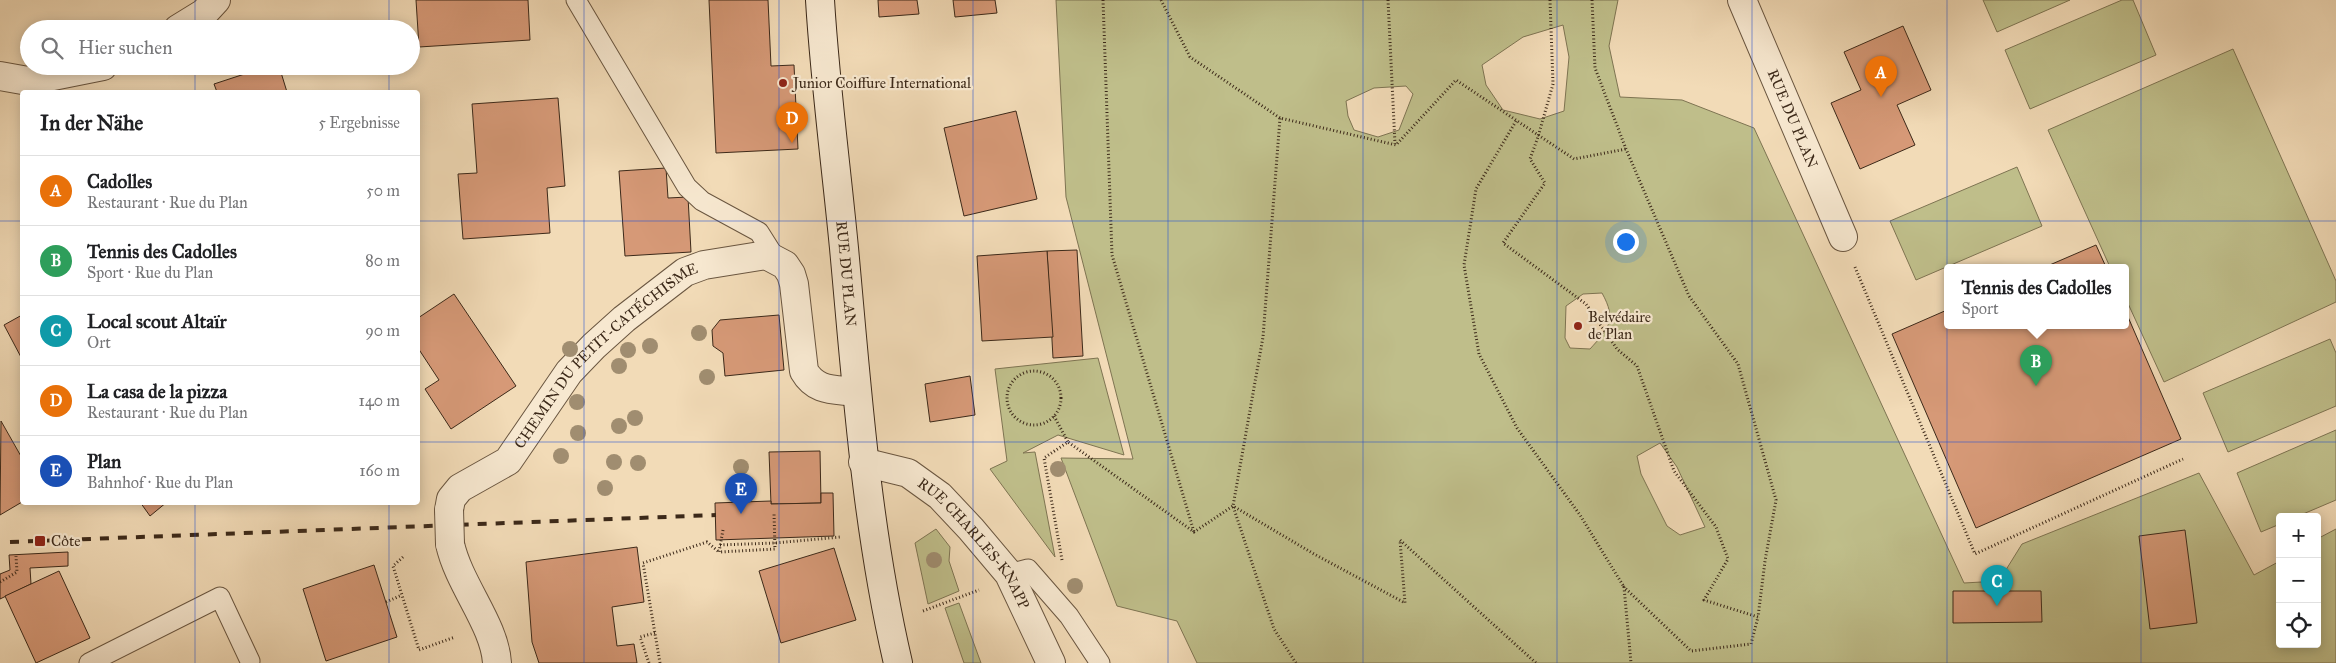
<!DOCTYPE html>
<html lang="de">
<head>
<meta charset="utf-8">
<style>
  body { margin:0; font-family:"IM FELL Great Primer",serif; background:#f2f2f2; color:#202124 }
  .controls { position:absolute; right:15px; bottom:15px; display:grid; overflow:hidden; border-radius:5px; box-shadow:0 2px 12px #0003 }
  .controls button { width:45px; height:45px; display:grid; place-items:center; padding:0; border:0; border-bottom:1px solid #e0e0e0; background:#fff; color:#202124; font:25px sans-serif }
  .you { position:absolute; left:1625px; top:241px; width:18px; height:18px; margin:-12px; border:4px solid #fff; border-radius:50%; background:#1a73e8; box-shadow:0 0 0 8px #1a73e833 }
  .badge { display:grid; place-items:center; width:32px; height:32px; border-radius:50%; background:#111827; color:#fff; font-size:16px; font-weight:700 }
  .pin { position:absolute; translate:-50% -41px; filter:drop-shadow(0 1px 2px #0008) }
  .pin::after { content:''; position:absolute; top:26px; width:18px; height:15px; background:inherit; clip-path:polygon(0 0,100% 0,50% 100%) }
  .popup { position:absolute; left:1944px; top:264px; width:185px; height:65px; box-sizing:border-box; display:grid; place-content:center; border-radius:5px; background:#fff; filter:drop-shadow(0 1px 4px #0005); font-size:16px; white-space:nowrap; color:#757577 }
  .popup b { font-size:19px; color:#202124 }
  .popup::after { content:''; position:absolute; left:50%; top:100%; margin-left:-10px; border:10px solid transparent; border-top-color:#fff }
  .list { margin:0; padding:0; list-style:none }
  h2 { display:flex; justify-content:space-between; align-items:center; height:65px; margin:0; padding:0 20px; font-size:21px }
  h2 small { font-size:16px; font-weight:400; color:#757577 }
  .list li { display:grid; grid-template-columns:32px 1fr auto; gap:15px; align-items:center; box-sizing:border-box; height:70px; padding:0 20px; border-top:1px solid #e0e0e0 }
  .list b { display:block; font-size:19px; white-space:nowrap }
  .list p { margin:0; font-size:16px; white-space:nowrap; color:#757577 }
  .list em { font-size:16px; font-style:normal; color:#757577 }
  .icon { flex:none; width:28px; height:28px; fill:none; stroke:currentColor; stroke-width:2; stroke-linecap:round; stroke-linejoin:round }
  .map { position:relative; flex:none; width:2336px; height:663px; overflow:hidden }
  .search { position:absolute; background:#fff; box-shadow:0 2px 12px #0003; left:20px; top:20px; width:400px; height:55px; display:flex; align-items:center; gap:12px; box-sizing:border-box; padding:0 18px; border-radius:28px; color:#757577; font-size:19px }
  .panel { position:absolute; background:#fff; box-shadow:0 2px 12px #0003; left:20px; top:90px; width:400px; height:415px; border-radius:5px }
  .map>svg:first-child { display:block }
  .green { fill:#bfbe8a; stroke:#7e7452; fill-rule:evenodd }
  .building { fill:#d69977; stroke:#3c2919 }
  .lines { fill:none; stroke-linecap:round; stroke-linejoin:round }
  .lane-casing { stroke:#6a5640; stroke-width:21 }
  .street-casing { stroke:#6a5640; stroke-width:30 }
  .secondary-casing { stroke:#3c2919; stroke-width:30 }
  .path { stroke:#3c2919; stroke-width:3; stroke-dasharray:1 2.5; stroke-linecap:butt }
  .lane { stroke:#f7e8d0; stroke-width:19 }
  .street { stroke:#f7e8d0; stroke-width:28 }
  .secondary { stroke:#f7e8d0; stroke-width:28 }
  .rail { stroke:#3c2919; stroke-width:4; stroke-dasharray:9 9; stroke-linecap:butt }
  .street-bridge-casing { stroke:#6a5640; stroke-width:30; stroke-linecap:butt }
  .street-bridge { stroke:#f7e8d0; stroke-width:28 }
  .tree { fill:#a08d70 }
  .grid { fill:none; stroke:#1d4ed8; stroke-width:1; stroke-opacity:0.55 }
  .poi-dot { fill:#8f2418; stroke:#f7e8d0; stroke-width:2 }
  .labels { text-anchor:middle; stroke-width:4.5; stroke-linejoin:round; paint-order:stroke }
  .poi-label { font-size:15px; fill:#3c2919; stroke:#f7e8d0; text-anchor:start }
  .street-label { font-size:15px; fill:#3c2919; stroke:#f7e8d0 }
</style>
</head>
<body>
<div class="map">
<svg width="2336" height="663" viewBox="0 0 2336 663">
  <rect width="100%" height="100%" fill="#f2dbb7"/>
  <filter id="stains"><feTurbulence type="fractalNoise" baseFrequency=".004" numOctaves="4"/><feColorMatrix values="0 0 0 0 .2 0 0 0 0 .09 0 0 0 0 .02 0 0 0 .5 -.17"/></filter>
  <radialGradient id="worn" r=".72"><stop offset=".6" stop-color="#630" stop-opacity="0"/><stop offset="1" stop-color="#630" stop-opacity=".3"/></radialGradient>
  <g class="green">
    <path d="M1056,0H1618L1609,46L1620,97L1682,100L1754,128L1964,583L1999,581L2022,544L2199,473L2254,575L2280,561V644H2317V539L2336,529V663H1197L1177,621L1117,606L1061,458L1133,459L1066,197ZM1563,25L1569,57L1564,111L1540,119L1503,110L1486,85L1482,65L1523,37ZM1406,86L1413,94L1399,130L1378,137L1354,130L1348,116L1346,101L1374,88ZM1602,293C1617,320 1609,328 1590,349L1570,348L1565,338L1566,306L1583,294ZM1660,443L1677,467L1705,527L1680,535L1667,526L1641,474L1637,456Z"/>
    <path d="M1983,0H2070L1997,32Z"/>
    <path d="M2122,0H2133L2156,55L2030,109L2005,50Z"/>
    <path d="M2233,49L2336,281V302L2164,382L2125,297V267H2110L2048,130Z"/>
    <path d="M2017,167L2042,226L1916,280L1890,221Z"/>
    <path d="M2330,339L2336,353V406L2228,452L2203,393Z"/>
    <path d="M1098,358L1124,455L1058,435L1023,453L1035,452L1055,557L990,469L1007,461L995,369Z"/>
    <path d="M2336,430V500L2296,517H2280V524L2261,532L2237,473Z"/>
    <path d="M936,529L950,547L949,561L959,591L928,604L915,543Z"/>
    <path d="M959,603L981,663H964L945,608Z"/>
  </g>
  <g class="building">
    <path d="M416,0H528L530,40L419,47Z"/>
    <path d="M709,0H768L771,66L794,65L798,149L716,153Z"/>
    <path d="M878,0H917L919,14L879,17Z"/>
    <path d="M953,0H995L997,13L955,17Z"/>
    <path d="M1903,26L1931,90L1897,105L1915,145L1860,169L1831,103L1861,90L1844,52Z"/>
    <path d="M269,66H279L287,92H217L214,84Z"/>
    <path d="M558,98L565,186L547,188L550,233L463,239L458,174L477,173L472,104Z"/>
    <path d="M1016,111L1037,199L964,216L944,128Z"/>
    <path d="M666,168L668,198L688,197L691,252L625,256L619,171Z"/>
    <path d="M2096,245L2106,267H2045Z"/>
    <path d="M1077,250L1083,356L1053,358L1047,251Z"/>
    <path d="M1047,251L1053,337L982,341L977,256Z"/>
    <path d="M454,294L516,386L451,429L425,389L439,380L418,348V318Z"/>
    <path d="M1947,310V325H2125V310L2181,439L1976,528L1892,334Z"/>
    <path d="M22,315V359L4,325Z"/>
    <path d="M779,315L784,370L725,376L723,353L713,346L712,330L720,320Z"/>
    <path d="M970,376L975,415L930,422L925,384Z"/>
    <path d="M1,421L22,458V502L0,515Z"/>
    <path d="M820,451L821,503L771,504L769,452Z"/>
    <path d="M821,493H833L834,536L716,540L715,503L771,501V504L821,503Z"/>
    <path d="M140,502H167L150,516Z"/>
    <path d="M2185,530L2197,623L2150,629L2139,536Z"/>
    <path d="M637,547L644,602L612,607L617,646L634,644L637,663H539L532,642L526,562Z"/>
    <path d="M834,548L856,620L781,643L759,571Z"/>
    <path d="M68,552V566L30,568L31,584L0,599V574L10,570L9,555Z"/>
    <path d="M374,565L397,637L326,661L303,589Z"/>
    <path d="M59,571L90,638L36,663L5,596Z"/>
    <path d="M1953,591H2041L2042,622L1953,623Z"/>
  </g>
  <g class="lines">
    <g class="lane-casing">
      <g id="lane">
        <path d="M576,0L687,187L702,201L759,232L776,259"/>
        <path d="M1009,574L1028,569L1069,616L1100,663"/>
        <path d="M89,663L220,597L250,661"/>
      </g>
    </g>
    <g class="street-casing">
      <g id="street">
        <path id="s1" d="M1742,0L1843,237"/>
        <path d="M178,29L204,13L216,0"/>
        <path d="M0,76L28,81L103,66"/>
        <path id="s2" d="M863,462L908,473L940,496L971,529L1009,574L1051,663"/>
        <path id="s3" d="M449,510L451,499L460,488L508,461L569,372L594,346L624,319L685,272L704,265L766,255L785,265L791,274L794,284L804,371C816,392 834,389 856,392"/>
        <path d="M450,544C459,585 495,625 497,663"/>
      </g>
    </g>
    <g class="secondary-casing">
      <g id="secondary">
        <path id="s4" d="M820,0C825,83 836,165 844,248C857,389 866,525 898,663"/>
      </g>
    </g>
    <g class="path">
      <path d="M1103,0L1112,255L1194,532"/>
      <path d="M1161,0L1190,57L1280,118"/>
      <path d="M1388,0L1395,144"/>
      <path d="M1550,0L1553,84L1538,137L1530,159L1545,183L1503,243L1586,304L1617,349L1637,366L1674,471L1716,527L1728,559L1704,600L1758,617L1751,644L1691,651L1624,587L1631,663"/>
      <path d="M1592,0L1595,68L1626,149L1689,296L1738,364L1776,500L1765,561L1758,617"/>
      <path d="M1516,121L1476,189L1464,265L1479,354L1517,428L1580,515L1624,587"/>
      <path d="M1855,267L1975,554L2183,459"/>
      <circle cx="1034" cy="398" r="27"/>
      <path d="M1054,416L1068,442"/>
      <path d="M723,530L719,552L775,549L774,513"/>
      <path d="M720,545L775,543L840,537"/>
      <path d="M403,557L393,566L419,650L455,637"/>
      <path d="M1062,560L1044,458L1068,442L1194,532L1233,506L1314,554L1405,603L1400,540L1536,663"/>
      <path d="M0,582L17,572L16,556"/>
      <path d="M386,602L402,595"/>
      <path d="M923,611L979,590"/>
      <path d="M649,663L640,637L655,633"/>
      <path d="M660,663L643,563L707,542L719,552"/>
      <path d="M1296,663L1274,629L1233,506L1263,337L1280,118L1396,145L1456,80L1574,159L1626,149"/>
    </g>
    <use href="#lane" class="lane"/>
    <use href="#street" class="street"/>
    <use href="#secondary" class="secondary"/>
    <path class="rail" d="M10,542L716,515"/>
    <g class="street-bridge-casing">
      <path id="street-bridge" d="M449,510L450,544"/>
    </g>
    <use href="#street-bridge" class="street-bridge"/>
  </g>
  <g class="tree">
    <circle cx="699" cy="333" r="8"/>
    <circle cx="650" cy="346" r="8"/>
    <circle cx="570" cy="349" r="8"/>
    <circle cx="628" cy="350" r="8"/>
    <circle cx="619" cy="366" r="8"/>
    <circle cx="707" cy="377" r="8"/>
    <circle cx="577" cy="402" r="8"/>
    <circle cx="635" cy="418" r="8"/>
    <circle cx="619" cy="426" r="8"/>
    <circle cx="578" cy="433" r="8"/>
    <circle cx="561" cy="456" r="8"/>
    <circle cx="614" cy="462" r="8"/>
    <circle cx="638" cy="463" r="8"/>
    <circle cx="741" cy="467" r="8"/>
    <circle cx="1058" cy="469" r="8"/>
    <circle cx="605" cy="488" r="8"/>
    <circle cx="934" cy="560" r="8"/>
    <circle cx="1075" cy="586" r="8"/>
  </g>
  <path class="grid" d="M195,0V29M389,0V29M584,0V663M779,0V663M973,0V663M1168,0V663M1363,0V663M1557,0V663M1752,0V663M1947,0V663M2141,0V663M195,66V92M389,66V92M0,221H22M418,221H2336M0,442H22M418,442H2336M195,502V663M389,502V663"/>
  <g class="poi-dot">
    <circle cx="783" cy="83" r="5"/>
    <circle cx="1578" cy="326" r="5"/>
    <rect x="34" y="535" width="12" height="12" rx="2.5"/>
  </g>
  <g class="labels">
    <g class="poi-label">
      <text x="793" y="88">Junior Coiffure International</text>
      <text x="1588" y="322">Belvédaire<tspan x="1588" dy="17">de Plan</tspan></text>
      <text x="51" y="546">Côte</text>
    </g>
    <g class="street-label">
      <text dy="5" stroke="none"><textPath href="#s1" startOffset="129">RUE DU PLAN</textPath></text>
      <text dy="5" stroke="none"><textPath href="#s4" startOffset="275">RUE DU PLAN</textPath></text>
      <text dy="5" stroke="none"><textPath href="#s3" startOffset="226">CHEMIN DU PETIT-CATÉCHISME</textPath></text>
      <text dy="5" stroke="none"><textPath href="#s2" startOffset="144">RUE CHARLES-KNAPP</textPath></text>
    </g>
  </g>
  <rect width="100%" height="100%" filter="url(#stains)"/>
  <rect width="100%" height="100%" fill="url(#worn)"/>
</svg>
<div class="controls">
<button>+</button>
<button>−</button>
<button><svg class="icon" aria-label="locate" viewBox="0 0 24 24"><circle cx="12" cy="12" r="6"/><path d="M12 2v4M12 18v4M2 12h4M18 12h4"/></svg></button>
</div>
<div class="you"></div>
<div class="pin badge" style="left:1881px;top:97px;background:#e8710a">A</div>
<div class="pin badge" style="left:2036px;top:386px;background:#2e9e5b">B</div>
<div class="popup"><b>Tennis des Cadolles</b>Sport</div>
<div class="pin badge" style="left:1997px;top:606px;background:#0f9aa8">C</div>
<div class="pin badge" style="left:792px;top:143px;background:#e8710a">D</div>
<div class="pin badge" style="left:741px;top:514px;background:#1a4fb4">E</div>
<div class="search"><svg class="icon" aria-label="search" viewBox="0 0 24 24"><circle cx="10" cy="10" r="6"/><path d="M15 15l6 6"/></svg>Hier suchen</div>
<section class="panel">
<h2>In der Nähe<small>5 Ergebnisse</small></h2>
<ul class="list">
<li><span class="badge" style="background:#e8710a">A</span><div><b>Cadolles</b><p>Restaurant · Rue du Plan</p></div><em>50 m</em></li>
<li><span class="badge" style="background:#2e9e5b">B</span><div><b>Tennis des Cadolles</b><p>Sport · Rue du Plan</p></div><em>80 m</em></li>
<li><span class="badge" style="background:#0f9aa8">C</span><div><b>Local scout Altaïr</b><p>Ort</p></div><em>90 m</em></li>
<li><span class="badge" style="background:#e8710a">D</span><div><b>La casa de la pizza</b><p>Restaurant · Rue du Plan</p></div><em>140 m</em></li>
<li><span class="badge" style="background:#1a4fb4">E</span><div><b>Plan</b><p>Bahnhof · Rue du Plan</p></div><em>160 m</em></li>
</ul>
</section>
</div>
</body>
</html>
